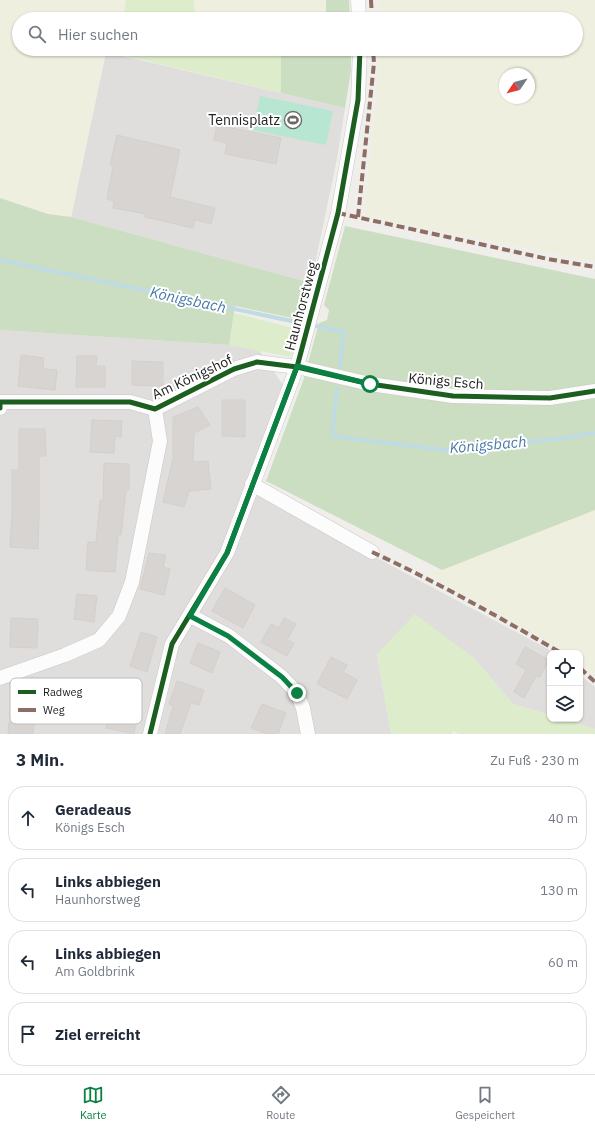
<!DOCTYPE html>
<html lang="de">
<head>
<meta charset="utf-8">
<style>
  body { margin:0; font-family:"IBM Plex Sans",sans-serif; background:#f6f6f7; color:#1f2937 }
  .controls { position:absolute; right:12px; bottom:12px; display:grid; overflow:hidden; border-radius:8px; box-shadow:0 1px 3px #0004 }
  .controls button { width:36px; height:36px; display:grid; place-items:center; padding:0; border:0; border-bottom:1px solid #e0e1e3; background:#fff; color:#1f2937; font:20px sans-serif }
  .compass { position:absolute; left:499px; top:68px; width:36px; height:36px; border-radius:50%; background:#fff; box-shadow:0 1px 3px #0004; rotate:235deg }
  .stop { position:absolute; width:12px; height:12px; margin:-9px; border:3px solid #0b8043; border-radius:50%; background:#fff }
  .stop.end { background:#0b8043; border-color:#fff; box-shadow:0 1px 4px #0008 }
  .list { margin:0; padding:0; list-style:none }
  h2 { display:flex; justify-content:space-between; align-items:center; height:52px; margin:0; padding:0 16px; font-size:17px }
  h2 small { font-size:13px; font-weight:400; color:#747a83 }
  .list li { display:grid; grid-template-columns:26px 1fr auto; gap:12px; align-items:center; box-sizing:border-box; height:64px; margin:0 8px 8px; padding:0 8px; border:1px solid #e0e1e3; border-radius:16px }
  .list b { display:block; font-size:15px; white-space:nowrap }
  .list p { margin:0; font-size:13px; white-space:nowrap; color:#747a83 }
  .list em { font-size:13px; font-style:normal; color:#747a83 }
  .icon { flex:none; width:22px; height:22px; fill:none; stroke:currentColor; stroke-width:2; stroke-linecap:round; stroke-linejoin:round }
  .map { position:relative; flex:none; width:595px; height:734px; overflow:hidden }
  .search { position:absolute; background:#fff; box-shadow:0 1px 3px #0004; left:12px; right:12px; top:12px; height:44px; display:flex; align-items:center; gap:10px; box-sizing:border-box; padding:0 14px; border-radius:22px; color:#747a83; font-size:15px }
  .sheet { height:340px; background:#fff }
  nav { display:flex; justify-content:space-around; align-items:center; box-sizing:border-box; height:56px; border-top:1px solid #e0e1e3; background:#fff; font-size:11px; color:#747a83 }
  nav a { display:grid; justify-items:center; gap:2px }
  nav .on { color:#0b8043 }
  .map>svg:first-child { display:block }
  .residential { fill:#dfdedc }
  .farmland { fill:#efefdf; fill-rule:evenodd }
  .grass { fill:#ddeccb }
  .forest { fill:#cbdec1 }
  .pitch { fill:#b7e6d2 }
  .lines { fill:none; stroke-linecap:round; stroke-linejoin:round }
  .stream { stroke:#bfdbe3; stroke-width:4 }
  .building { fill:#d7d4d2; stroke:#d3d0cc }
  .minor-casing { stroke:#c9c8c7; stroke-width:15 }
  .minor { stroke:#fdfcfc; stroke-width:14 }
  .quiet { stroke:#8d6e63; stroke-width:4; stroke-dasharray:8 4; stroke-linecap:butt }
  .cycleway-casing { stroke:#fff; stroke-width:8 }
  .cycleway { stroke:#1b5e20; stroke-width:5 }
  .route { stroke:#0b8043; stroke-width:5 }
  .labels { text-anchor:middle; stroke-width:4; stroke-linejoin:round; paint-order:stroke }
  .poi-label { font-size:14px; fill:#222; stroke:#fff; text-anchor:end }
  .street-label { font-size:14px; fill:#222; stroke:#fff }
  .water-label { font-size:15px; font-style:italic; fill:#4a7aab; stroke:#fff }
  .key { fill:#fff; stroke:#bdbdbd; stroke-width:1 }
  .key-label { font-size:11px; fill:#222 }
</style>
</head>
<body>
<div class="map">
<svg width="595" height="734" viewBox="0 0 595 734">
  <rect width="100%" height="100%" fill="#f0eeeb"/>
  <g class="residential">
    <path d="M106,52L345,108L337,159L311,283L71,217Z"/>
    <path d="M0,330L229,345L259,350L283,385L244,487L548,649L553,653H550V715L513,704L474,658L377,654L391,734H0Z"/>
    <path d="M580,675L595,687V729L562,719H580Z"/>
  </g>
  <g class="farmland">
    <path d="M0,0H126L123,19H19V49H119L118,54L106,52L71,217L48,214L0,198Z"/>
    <path d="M194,0H326V16L315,19H195Z"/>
    <path d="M378,0H595V261L364,216L379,67V49H576V19H379ZM505,74H529V98H505Z"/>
    <path d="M595,509V675L580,663V653H567L427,574Z"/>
  </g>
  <g class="grass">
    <path d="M126,0H194L195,19H123Z"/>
    <path d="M119,49H281V93L118,54Z"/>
    <path d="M234,313L301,330L290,357L229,345Z"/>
    <path d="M415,614L474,658L513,704L550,715V719H562L595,729V734H459L453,731L452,734H391L377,654Z"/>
  </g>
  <g class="forest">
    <path d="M326,0H349L350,19H315L326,16Z"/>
    <path d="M281,49H351V70L345,108L281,93Z"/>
    <path d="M0,198L48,214L71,217L311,283L302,320L235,306L229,345L0,330Z"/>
    <path d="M345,226L595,279V510L442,570L266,481L303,381L319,323L327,320L329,310L324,305Z"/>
  </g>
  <path class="pitch" d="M260,96L333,111L326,145L253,130Z"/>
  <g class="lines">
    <g class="stream">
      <path d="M0,260L344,332L340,366"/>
      <path d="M337,389L332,436L452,451L571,437L595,433"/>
    </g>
  </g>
  <g class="building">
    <path d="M217,125L281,138L276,164L225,154L227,143L214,140Z"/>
    <path d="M117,135L180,150L170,197L215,208L211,224L195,220L193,228L145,217L146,214L113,208L114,201L107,199L113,166L110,165Z"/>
    <path d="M21,355L44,358L43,369L57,370L55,390L18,386Z"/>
    <path d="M77,356H97L96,366H105V387H76Z"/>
    <path d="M132,361L163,362V386L132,385Z"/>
    <path d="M222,400H245V437L222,436Z"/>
    <path d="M198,407L210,425L194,433L193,462L208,461L211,489L189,491L184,507L163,502L173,458V417Z"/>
    <path d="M92,420L122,421L121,437L115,436L114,453L90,452Z"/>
    <path d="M19,429H45L46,456H39V514L38,549L10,547L12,512V470H19Z"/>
    <path d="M104,463L129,464V490H126L121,535H118L115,572L86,570L88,542H96L100,500L103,501Z"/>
    <path d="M149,553L166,555L163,567L170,569L164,595L140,589Z"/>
    <path d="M225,588L255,605L243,628L212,611Z"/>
    <path d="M77,594L97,596L94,622L74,619Z"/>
    <path d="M11,618L38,619L37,648L10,647Z"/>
    <path d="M284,618L296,624L287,640L294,643L287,656L261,642L271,624L279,628Z"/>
    <path d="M141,632L157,637L147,672L130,666Z"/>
    <path d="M198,643L220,652L212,673L190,663Z"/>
    <path d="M525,647L549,660L540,677L536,676L524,698L514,692L526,670L516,664Z"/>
    <path d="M331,657L347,665L343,672L357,680L347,699L317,684Z"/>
    <path d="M31,677L39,678L38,682L51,684L46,710L36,708L33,734H8L9,722L22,723Z"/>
    <path d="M177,681L204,690L199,705L191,703L180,734H165L173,706L169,704Z"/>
    <path d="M112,702L139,708L134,734L106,728Z"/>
    <path d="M262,704L286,713L278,734H267L251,728Z"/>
  </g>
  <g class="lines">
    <g class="minor-casing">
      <g id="minor">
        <path d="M358,0L359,19"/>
        <path d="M0,408V402H130L155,409L234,369L257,362L297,367L370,384L453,396L550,398L595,391"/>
        <path d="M252,484L372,552"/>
        <path d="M191,616L229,636L282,677L297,693L303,708L308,734"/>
        <path d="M0,678L65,655L99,640L119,616L132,582L160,441L155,409"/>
        <path d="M150,734L172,644L227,553L297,367L338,213L358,100L360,49"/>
      </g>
    </g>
    <use href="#minor" class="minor"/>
    <g class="quiet">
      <path d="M371,0L372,19"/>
      <path d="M338,213L548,259L595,267"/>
      <path d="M358,217L374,63L373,49"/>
      <path d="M372,552C437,582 499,617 561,653"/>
      <path d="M580,668L595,682"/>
    </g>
    <g class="cycleway-casing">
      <g id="cycleway">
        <path d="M0,408V402H130L155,409L234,369L257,362L297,367L370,384L453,396L550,398L595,391"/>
        <path d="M150,734L172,644L227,553L297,367L338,213L358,100L360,49"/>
      </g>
    </g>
    <use href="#cycleway" class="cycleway"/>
  </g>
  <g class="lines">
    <path class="route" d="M297,693L282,677L228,636L190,616L227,553L297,366L370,384"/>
  </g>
  <defs>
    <g id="stadium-ring" transform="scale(0.9)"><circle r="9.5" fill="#fff" stroke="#6a6968" stroke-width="1.5"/><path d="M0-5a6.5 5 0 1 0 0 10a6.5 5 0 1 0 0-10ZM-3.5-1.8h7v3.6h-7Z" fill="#6a6968"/></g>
  </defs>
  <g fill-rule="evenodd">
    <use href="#stadium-ring" x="293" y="120"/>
  </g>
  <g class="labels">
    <g class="poi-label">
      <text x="280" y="125">Tennisplatz</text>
    </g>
    <g class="street-label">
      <text transform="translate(301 306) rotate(-75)" y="5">Haunhorstweg</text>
      <text transform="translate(192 377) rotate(-25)" y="5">Am Königshof</text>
      <text transform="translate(446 381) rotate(5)" y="5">Königs Esch</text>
    </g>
    <g class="water-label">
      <text transform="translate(188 300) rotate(12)" y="5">Königsbach</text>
      <text transform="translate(488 445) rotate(-5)" y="5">Königsbach</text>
    </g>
  </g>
  <rect x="10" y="678" width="132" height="46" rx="6" class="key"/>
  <rect x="18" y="690" width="18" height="4" fill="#1b5e20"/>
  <rect x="18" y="708" width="18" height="4" fill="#8d6e63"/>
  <g class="key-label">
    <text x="43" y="696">Radweg</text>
    <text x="43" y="714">Weg</text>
  </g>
</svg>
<div class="controls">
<button><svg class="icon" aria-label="locate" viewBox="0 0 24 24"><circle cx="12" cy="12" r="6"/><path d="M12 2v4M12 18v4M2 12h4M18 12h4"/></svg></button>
<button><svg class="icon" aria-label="layers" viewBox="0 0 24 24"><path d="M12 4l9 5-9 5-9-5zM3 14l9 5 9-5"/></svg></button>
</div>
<svg class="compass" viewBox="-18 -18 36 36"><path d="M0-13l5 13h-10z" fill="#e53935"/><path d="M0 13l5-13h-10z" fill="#747a83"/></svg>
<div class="stop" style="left:370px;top:384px"></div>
<div class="stop end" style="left:297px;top:693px"></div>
<div class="search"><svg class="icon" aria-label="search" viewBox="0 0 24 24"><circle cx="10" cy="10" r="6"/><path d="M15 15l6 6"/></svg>Hier suchen</div>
</div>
<section class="sheet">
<h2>3 Min.<small>Zu Fuß · 230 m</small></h2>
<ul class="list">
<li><svg class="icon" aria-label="ahead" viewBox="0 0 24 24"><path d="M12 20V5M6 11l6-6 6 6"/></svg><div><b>Geradeaus</b><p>Königs Esch</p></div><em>40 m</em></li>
<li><svg class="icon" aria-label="left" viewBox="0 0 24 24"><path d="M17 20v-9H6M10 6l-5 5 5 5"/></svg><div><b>Links abbiegen</b><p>Haunhorstweg</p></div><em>130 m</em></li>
<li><svg class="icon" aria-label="left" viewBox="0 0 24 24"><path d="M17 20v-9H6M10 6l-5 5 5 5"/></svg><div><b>Links abbiegen</b><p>Am Goldbrink</p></div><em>60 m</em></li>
<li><svg class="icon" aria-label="arrive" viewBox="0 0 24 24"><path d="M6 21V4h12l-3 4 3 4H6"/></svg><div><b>Ziel erreicht</b></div></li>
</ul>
</section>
<nav>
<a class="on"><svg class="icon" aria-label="map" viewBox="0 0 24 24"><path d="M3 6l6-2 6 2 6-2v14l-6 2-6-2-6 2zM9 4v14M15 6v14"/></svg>Karte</a>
<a><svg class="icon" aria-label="directions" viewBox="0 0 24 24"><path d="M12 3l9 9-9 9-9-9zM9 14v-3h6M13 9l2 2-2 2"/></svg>Route</a>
<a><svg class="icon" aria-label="saved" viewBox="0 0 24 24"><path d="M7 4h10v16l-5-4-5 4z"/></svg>Gespeichert</a>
</nav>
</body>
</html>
